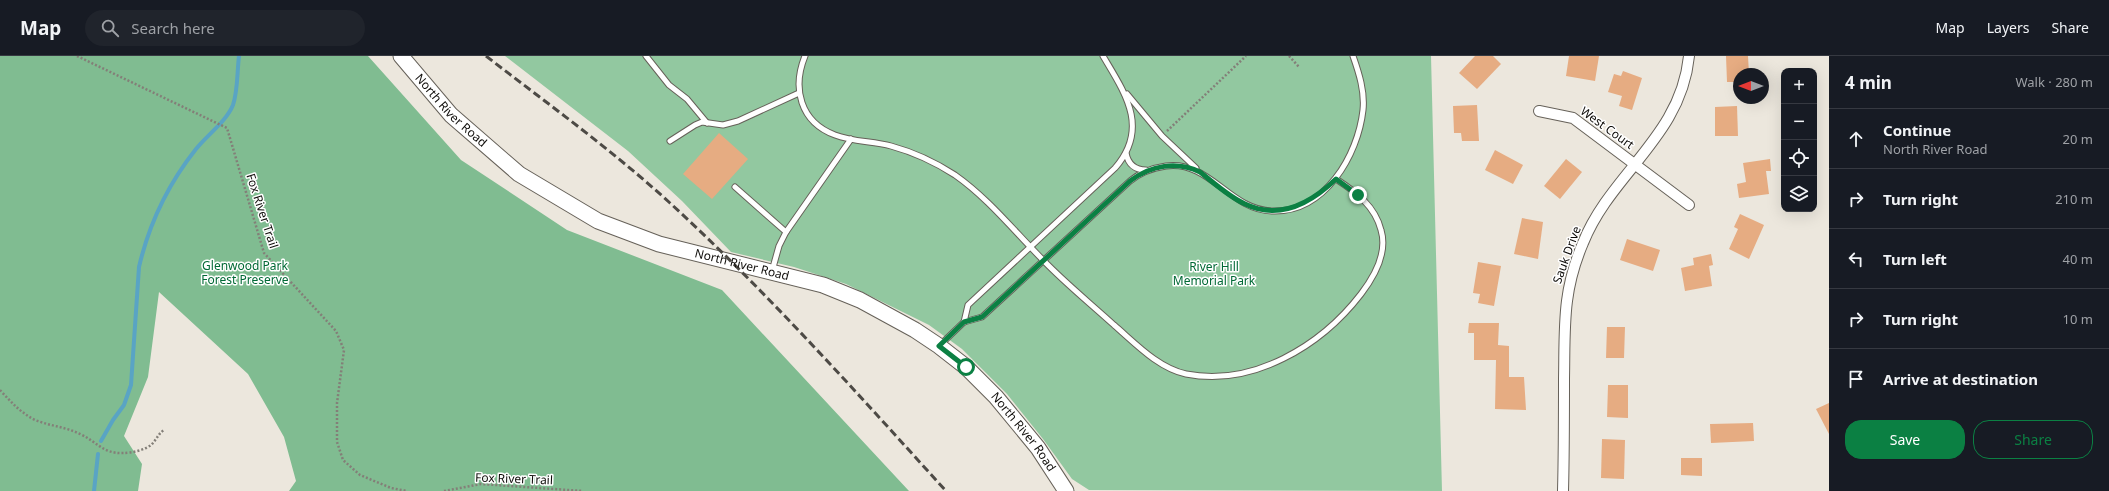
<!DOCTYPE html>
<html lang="en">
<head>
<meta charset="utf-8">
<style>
  body { margin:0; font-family:"Noto Sans",sans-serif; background:#20242c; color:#f1f3f6 }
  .controls { position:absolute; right:12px; top:12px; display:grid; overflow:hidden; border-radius:8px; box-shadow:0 4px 16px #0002 }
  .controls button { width:36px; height:36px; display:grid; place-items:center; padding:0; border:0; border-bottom:1px solid #363941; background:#171b24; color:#f1f3f6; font:20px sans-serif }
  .compass { position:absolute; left:1733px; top:12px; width:36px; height:36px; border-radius:50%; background:#171b24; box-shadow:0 4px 16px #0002; rotate:270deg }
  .stop { position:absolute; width:12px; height:12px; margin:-9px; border:3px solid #0b8043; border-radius:50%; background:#fff }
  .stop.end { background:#0b8043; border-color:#fff; box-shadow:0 1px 4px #0008 }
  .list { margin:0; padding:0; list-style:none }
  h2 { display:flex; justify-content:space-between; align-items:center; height:52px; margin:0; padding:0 16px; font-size:17px }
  h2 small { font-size:13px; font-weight:400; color:#9ea1a6 }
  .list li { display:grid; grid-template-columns:26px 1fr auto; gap:12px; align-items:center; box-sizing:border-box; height:60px; padding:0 16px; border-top:1px solid #363941 }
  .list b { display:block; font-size:15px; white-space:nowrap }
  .list p { margin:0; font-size:13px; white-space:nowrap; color:#9ea1a6 }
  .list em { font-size:13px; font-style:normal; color:#9ea1a6 }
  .actions { display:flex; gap:8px; padding:12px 16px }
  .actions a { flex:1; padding:9px 0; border:1px solid #0b8043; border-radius:16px; text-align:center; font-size:14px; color:#0b8043 }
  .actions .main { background:#0b8043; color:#fff }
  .icon { flex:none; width:22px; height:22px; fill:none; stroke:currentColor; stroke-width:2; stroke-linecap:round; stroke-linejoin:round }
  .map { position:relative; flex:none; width:1829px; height:435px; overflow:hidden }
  header { display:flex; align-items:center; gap:24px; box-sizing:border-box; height:56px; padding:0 20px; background:#171b24; border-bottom:1px solid #363941 }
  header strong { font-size:19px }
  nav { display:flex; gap:22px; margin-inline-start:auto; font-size:14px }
  .search { width:280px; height:36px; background:#20242c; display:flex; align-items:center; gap:10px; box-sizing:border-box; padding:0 14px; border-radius:22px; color:#9ea1a6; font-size:15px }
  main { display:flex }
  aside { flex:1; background:#171b24 }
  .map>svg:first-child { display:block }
  .green { fill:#92c8a0 }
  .forest { fill:#80bc91 }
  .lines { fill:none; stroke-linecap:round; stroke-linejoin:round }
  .stream { stroke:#59a4c4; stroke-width:4 }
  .building { fill:#e6ac82 }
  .lane-casing { stroke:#666159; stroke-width:7 }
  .street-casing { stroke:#666159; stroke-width:12 }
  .secondary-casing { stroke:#666159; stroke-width:17 }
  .path { stroke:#837f78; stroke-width:2.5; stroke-dasharray:2 2; stroke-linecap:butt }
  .lane { stroke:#fff; stroke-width:5 }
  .street { stroke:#fff; stroke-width:10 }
  .secondary { stroke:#fff; stroke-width:15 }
  .rail { stroke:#4d4a45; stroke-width:3; stroke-dasharray:8 4; stroke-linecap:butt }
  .route { stroke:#0b8043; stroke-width:5 }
  .labels { text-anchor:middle; stroke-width:3; stroke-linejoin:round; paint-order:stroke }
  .street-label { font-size:12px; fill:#0e0c09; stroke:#fff }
  .park-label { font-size:12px; fill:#006935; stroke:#fff }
</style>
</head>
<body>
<header>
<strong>Map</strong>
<div class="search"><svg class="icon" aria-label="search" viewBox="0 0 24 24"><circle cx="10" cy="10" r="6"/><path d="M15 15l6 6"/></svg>Search here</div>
<nav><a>Map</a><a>Layers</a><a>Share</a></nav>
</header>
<main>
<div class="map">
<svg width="1829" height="435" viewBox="0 0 1829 435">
  <rect width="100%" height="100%" fill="#ece7dd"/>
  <path class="green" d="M505,0H1431L1442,435L1089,434L1072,423L1043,383L1007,338L962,293L929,269L846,228L794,211L731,196L682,145L628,95Z"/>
  <path class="forest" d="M0,0H368L461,104L567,174L722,234L909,435H289L296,425L284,381L248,318L159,236L148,321L124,380L142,408L138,435H0Z"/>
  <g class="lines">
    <g class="stream">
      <path d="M101,385L113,364L124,349L131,329L139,211C149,168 169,127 196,93C207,79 226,66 233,49C238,34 237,16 239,0"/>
      <path d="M94,435L98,398"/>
    </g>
  </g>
  <g class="building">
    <path d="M1475,0H1493L1501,8L1477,33L1459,17Z"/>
    <path d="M1569,0H1599L1595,25L1566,20Z"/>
    <path d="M1726,0H1748L1749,18H1739V26H1727Z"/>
    <path d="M1623,15L1642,22L1632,54L1619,50L1622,40L1608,36L1614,18L1621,20Z"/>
    <path d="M1477,49L1479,85H1462L1461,77H1454L1453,50Z"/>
    <path d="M1737,50L1738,80H1715V51Z"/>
    <path d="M719,77L748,103L712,143L683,118Z"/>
    <path d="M1495,94L1523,109L1513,128L1485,114Z"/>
    <path d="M1566,103L1582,116L1560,143L1544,130Z"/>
    <path d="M1770,103L1771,115H1766L1769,138L1739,142L1737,128L1746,126L1743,107Z"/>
    <path d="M1740,158L1764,169L1749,203L1729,193L1738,173L1734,171Z"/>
    <path d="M1522,162L1543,166L1538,203L1514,198Z"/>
    <path d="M1627,183L1660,194L1653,215L1620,204Z"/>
    <path d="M1711,198L1713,209L1709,210L1712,230L1685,235L1681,212L1694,209L1693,202Z"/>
    <path d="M1478,206L1501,210L1494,250L1478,247L1480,238L1473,237Z"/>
    <path d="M1469,267H1499L1498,289L1509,290V321H1524L1526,354L1495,353L1496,304H1474V277H1468Z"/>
    <path d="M1607,271H1625L1624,302H1606Z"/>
    <path d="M1608,329H1628V362L1607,361Z"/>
    <path d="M1829,347V378L1816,353Z"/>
    <path d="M1753,367L1754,385L1711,387L1710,368Z"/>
    <path d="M1602,383L1625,384L1624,423L1601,422Z"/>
    <path d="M1681,402H1702V420L1681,419Z"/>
  </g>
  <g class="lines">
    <g class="lane-casing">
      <g id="lane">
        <path d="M646,0L669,29L687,43L707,67"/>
        <path d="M805,0C792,32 800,66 835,79C853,86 873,85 891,90C913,96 935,106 955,119C989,143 1014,175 1043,204C1065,227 1091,248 1114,269C1135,287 1158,312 1186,318C1253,331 1321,290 1361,238C1374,221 1388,197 1381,174C1375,150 1356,136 1336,123"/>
        <path d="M1127,38L1162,80L1196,112"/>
        <path d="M670,85L695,69L702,66L723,69L738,65L799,37"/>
        <path d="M1126,97C1128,108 1135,114 1146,114"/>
        <path d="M735,131L786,176"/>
        <path d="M772,215L779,190L786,176L851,83"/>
        <path d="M964,266L968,249L1115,112C1150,72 1125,37 1103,0"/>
        <path d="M940,289L964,266L982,261L1130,125C1141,116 1152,112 1166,110C1210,104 1229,154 1272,155C1325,157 1358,99 1363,54C1365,36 1359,17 1353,0"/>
      </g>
    </g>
    <g class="street-casing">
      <g id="street">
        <path d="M1539,55L1573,62L1689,149"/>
        <path d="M1563,435C1564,398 1564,360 1564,323C1565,271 1562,236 1583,187C1611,117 1681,81 1689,0"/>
      </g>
    </g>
    <g class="secondary-casing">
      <g id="secondary">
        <path id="s1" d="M401,0L451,59L519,118L598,165L659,188L823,229L860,244L915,274L939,290L966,311L996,341L1038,392L1066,435"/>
      </g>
    </g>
    <g class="path">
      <path d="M77,0L227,72L264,197L336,275L344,294L337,347V386L343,404L360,419L391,432L407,435"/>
      <path d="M1289,0L1299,11"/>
      <path d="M1167,75L1246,0"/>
      <path d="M0,334C11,346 21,357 35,364C50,370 66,371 80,378C96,385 103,398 123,397C131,397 146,394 152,388C157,383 158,378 164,374"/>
      <path d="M444,435L481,428L583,435"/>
    </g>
    <use href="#lane" class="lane"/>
    <use href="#street" class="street"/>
    <use href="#secondary" class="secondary"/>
    <path class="rail" d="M486,0C548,48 612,94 670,147C768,237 857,337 946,435"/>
  </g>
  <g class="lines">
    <path class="route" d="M966,311L939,290L964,266L982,261L1130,125C1151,109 1177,105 1200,116C1214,127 1229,141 1245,148C1280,165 1311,147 1336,123L1358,139"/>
  </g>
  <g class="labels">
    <g class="street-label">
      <text dy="4" stroke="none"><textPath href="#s1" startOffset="74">North River Road</textPath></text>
      <text transform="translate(1607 72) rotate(36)" y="4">West Court</text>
      <text transform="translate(262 155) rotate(72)" y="4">Fox River Trail</text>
      <text transform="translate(1567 199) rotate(-70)" y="4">Sauk Drive</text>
      <text dy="4" stroke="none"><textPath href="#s1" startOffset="410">North River Road</textPath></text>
      <text dy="4" stroke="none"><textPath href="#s1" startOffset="746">North River Road</textPath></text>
      <text transform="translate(514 423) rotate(2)" y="4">Fox River Trail</text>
    </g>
    <g class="park-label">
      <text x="245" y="214">Glenwood Park<tspan x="245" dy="14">Forest Preserve</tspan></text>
      <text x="1214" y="215">River Hill<tspan x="1214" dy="14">Memorial Park</tspan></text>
    </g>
  </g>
</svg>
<div class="controls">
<button>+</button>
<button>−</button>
<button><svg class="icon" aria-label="locate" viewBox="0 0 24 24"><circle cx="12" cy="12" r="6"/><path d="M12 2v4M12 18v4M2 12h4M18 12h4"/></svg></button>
<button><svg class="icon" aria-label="layers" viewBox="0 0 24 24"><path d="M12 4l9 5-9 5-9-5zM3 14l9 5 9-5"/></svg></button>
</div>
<svg class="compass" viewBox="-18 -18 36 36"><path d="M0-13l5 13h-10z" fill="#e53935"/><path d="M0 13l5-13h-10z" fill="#9ea1a6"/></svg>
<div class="stop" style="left:966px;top:311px"></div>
<div class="stop end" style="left:1358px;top:139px"></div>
</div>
<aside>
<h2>4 min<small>Walk · 280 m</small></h2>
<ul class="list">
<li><svg class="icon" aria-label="ahead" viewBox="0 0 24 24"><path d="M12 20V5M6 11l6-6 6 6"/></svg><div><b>Continue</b><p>North River Road</p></div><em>20 m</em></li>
<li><svg class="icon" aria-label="right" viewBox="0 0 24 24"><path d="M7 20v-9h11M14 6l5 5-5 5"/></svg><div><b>Turn right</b></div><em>210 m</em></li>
<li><svg class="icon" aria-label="left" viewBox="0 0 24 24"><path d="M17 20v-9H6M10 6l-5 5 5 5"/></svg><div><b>Turn left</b></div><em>40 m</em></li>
<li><svg class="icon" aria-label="right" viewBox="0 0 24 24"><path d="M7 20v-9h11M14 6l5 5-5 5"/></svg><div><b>Turn right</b></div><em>10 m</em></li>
<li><svg class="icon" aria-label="arrive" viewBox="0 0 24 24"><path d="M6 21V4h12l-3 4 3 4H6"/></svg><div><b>Arrive at destination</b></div></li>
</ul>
<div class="actions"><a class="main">Save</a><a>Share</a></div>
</aside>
</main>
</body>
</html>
